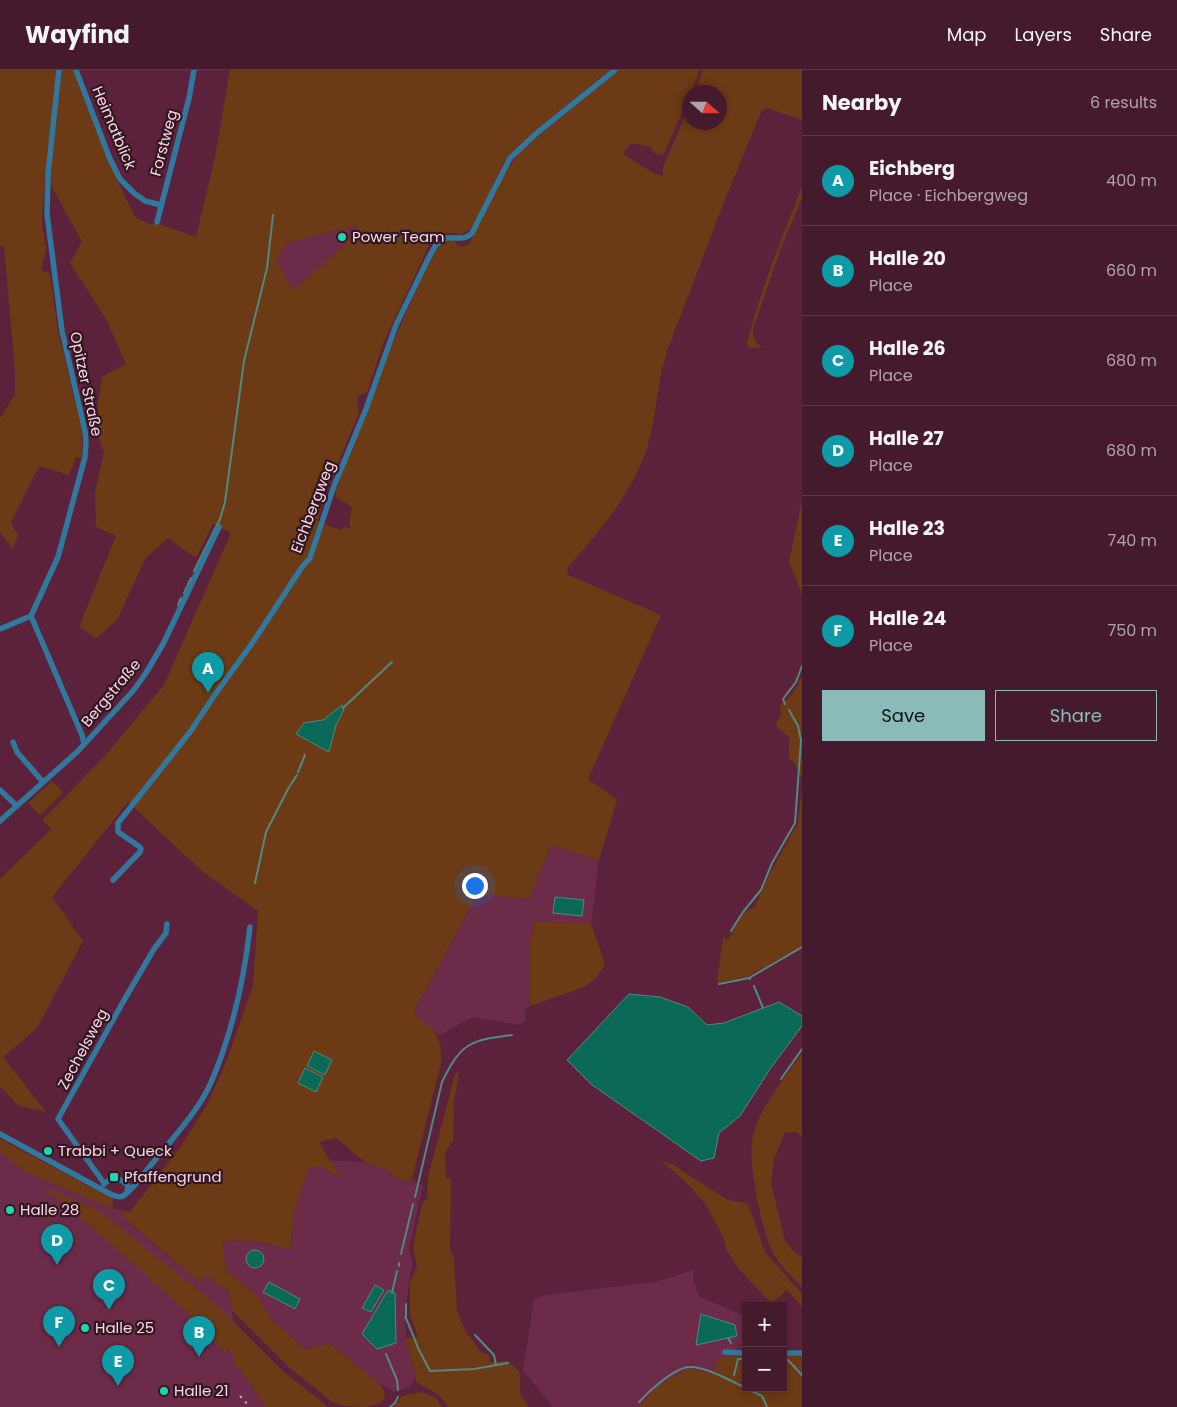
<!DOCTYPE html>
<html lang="en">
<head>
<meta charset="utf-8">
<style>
  body { margin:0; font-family:Poppins,sans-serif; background:#4c2335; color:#f1f3f6 }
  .controls { position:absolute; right:15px; bottom:15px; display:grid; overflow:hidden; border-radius:0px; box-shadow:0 2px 8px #0003 }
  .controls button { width:45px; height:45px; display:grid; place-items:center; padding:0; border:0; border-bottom:1px solid #5d3849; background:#451a2d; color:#f1f3f6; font:25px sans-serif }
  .compass { position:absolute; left:682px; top:15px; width:45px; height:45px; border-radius:50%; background:#451a2d; box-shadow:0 2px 8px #0003; rotate:111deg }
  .you { position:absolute; left:474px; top:815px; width:18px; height:18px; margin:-12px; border:4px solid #fff; border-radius:50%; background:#1a73e8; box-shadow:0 0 0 8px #1a73e833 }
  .badge { display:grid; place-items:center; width:32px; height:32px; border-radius:50%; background:#8bbbb9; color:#fff; font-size:16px; font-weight:700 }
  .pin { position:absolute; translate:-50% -41px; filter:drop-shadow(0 1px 2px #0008) }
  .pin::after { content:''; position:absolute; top:26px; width:18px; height:15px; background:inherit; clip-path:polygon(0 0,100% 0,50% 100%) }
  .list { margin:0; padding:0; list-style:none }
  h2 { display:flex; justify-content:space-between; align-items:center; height:65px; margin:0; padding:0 20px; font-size:21px }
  h2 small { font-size:16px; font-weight:400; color:#b0a1aa }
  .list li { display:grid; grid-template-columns:32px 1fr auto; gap:15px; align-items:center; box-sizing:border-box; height:90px; padding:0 20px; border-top:1px solid #5d3849 }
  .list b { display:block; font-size:19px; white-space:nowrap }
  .list p { margin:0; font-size:16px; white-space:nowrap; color:#b0a1aa }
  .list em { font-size:16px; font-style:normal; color:#b0a1aa }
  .actions { display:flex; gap:10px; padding:15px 20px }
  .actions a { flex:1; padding:11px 0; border:1px solid #8bbbb9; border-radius:0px; text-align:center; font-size:18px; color:#8bbbb9 }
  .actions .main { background:#8bbbb9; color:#111 }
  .map { position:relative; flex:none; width:802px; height:1337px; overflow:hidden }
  header { display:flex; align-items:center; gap:30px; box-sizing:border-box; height:70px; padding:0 25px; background:#451a2d; border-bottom:1px solid #5d3849 }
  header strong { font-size:24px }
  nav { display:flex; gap:28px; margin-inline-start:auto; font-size:18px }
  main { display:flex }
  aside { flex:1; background:#451a2d }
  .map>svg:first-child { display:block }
  .built { fill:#6c2b48 }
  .green { fill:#6c3a14; fill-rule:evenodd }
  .water { fill:#096956; stroke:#528980 }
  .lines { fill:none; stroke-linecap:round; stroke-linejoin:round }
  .stream { stroke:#528980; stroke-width:2 }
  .street { stroke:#30789d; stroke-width:5.5 }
  .rail { stroke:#d3a8b9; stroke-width:2; stroke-dasharray:2.5 5; stroke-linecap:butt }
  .poi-dot { fill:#1cd5b1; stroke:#311722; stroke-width:2 }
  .labels { text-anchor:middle; stroke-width:4.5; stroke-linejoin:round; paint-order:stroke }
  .street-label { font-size:15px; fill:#fbd5e3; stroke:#311722 }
  .poi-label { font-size:15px; fill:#fbd5e3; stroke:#311722; text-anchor:start }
</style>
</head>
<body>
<header>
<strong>Wayfind</strong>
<nav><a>Map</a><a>Layers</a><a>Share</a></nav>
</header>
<main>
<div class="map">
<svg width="802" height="1337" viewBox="0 0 802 1337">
  <rect width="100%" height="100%" fill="#5c223c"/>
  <g class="built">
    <path d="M357,156L346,175L293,220L275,192L286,173L325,163Z"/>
    <path d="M551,775L599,790L591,853L534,852L530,871V936L524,940L526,951L518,955L472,947L439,966L413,944L478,824L529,829Z"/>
    <path d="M0,1069L113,1129L112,1138L130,1142V1154L200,1213L202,1203L229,1222L241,1301L266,1337H0Z"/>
    <path d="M330,1090L365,1092L380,1097L400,1110L408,1111L412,1109L423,1116L409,1179L412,1193L405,1241L406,1268L416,1307L410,1317L394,1322L378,1312L330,1274L305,1279L271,1249L257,1226L226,1200L222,1171L241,1170L264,1171L290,1180L294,1143L308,1099L317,1095H323L335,1106L340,1107Z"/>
    <path d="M693,1200L694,1212L699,1226L705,1230L715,1233L746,1247V1279H725L726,1288L713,1304L688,1298L656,1317L639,1337H553L523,1300L534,1230L545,1225L655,1212Z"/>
  </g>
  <g class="green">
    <path d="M0,0H73L118,112L135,147L150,154H159L196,167L215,87L230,0H610L548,50L506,88L479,146L469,160L460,165L455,163H440L430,173L384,272L367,322L357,327L359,343L327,419L317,451L340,460L345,456L351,459L349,452L352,438C348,432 341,432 336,427V421C358,359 382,296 409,236C419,213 427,185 447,170H454L457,175L462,177L469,174L506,101L521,80L618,0H700L665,82L660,85L654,83L651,77L631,73L623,84L655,104L663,106V98L689,36L690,52H720V22H695L703,0H802V50L767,38L761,42L722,137L666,284C657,315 656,347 647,378C632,424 599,462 567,498L568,505L661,545L588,709L617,730L599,790L551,775L529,829L478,824L413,943C435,963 442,962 441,993L412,1109L408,1111L401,1110L380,1097L365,1092L336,1068L319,1072L340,1107C324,1104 329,1090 308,1099L294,1143L290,1180C263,1171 251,1169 222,1171L226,1200L257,1226L271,1249L305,1279C313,1278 322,1274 330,1274L378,1312L385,1322L384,1328L379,1334L365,1337L344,1336L332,1332L289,1297L232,1240L229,1222L203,1204L200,1213L130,1153L119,1140L130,1142L181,1076L208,1033L228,987L253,915L258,841L203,802L128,732L52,827L83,871L37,958L3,987L46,1042L19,1036L0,1016V809L51,759L42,750L105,686L164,615L231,463L213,454L196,488L168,468L145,489L117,550L96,568L79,557L116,466L96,457L95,422L104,383L95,355L102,307L126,294L106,249L70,193L82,171L45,105L42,151L46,179L41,200L50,204L58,261L82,359V388L76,387L69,405L39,396L11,453L18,465L13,479L0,462V348L15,324V301L4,177L0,175ZM357,156L346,174L293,220L276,192L286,173L325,163Z"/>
    <path d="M802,117V128L780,181L754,256C752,268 754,272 763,278H749L747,273C761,219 781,169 802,117Z"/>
    <path d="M802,431V525L789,491Z"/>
    <path d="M802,606V709L794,692L789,688V667L777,657L776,653L781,645L780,635C790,629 798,617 802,606Z"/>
    <path d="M52,711L63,723L40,745L28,733Z"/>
    <path d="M802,716V876L749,906L717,913L723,867L728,870C735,858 741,840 755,837L770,803L798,753Z"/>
    <path d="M534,852L591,853L605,894L596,908L584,917L530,936V871Z"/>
    <path d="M802,984V1066L796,1062L785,1063L774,1088L771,1113L785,1171L795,1183L802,1187V1218C792,1206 777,1193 771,1179C760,1152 745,1085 755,1058C763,1034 787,1004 802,984Z"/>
    <path d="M459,1002L454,1033L453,1070L445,1083L446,1108L451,1109L450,1180L454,1188L457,1241L466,1262L481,1282L489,1285L490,1292L508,1291L520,1302V1324L529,1337H448C439,1320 429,1321 415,1311L416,1307L406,1268L418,1267L410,1245V1211L417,1197L413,1176L422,1133L427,1128L428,1107L455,1004Z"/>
    <path d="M0,1069L113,1129L112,1141L108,1137L24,1101L0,1081Z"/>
    <path d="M661,1091L672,1094L726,1129L748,1134L765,1182L802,1224V1237L787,1220L771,1233L738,1198L727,1181L724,1169L706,1135L687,1113Z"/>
    <path d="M43,1117L94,1138L107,1147L219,1237L284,1302L328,1337H266L241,1301L232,1291L235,1288L229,1279L224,1282C197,1249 165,1222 134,1194C104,1168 74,1141 43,1117Z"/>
    <path d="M726,1285H746V1318H783V1286H802V1337H639L656,1317L688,1298L713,1304L719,1288H725Z"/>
    <path d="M422,1322L436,1328L442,1337H393L400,1330L401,1326Z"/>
  </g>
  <g class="water">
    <path d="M342,635L344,640L336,655L329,682L296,664L304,653L323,650Z"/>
    <path d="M555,827L584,830L582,846L553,843Z"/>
    <path d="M629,924L660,927L688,937L707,955L724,953L779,932L802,946V956L770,999L740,1046L719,1063L714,1088L701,1091L591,1014L567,990Z"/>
    <path d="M314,981L332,990L325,1005L307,996Z"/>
    <path d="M305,998L323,1007L316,1022L298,1013Z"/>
    <circle cx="255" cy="1189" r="9"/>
    <path d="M269,1212L300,1229L295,1239L263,1222Z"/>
    <path d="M375,1215L384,1220L371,1242L362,1238Z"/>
    <path d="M388,1220L395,1223L396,1273L377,1279L362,1264Z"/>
    <path d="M701,1244L735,1255L737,1266L696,1275Z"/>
  </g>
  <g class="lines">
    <g class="stream">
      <path d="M194,501L220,449L225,432L244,291L267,198L273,145"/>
      <path d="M184,523L191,508"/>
      <path d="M178,535L181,528"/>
      <path d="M785,634L783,629L796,612L802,596"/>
      <path d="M343,638L392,592"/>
      <path d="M298,702L305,685"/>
      <path d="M255,813L266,762L288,719L297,705"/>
      <path d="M731,861L743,842L761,820L772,793L795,753L801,670L798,656L789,640"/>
      <path d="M750,909L749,908L802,877"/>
      <path d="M719,914L749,908"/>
      <path d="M754,916L763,938"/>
      <path d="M781,1009L802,979"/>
      <path d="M415,1127L442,1012C461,973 470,970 512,965"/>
      <path d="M401,1184L413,1134"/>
      <path d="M399,1196V1193"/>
      <path d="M392,1223L397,1201"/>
      <path d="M406,1247V1234"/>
      <path d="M405,1248H406L419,1280L430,1301L474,1299L508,1293"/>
      <path d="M475,1265L494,1285L496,1295"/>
      <path d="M728,1268L731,1273"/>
      <path d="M386,1284L397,1310L398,1320"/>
      <path d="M783,1290H788L802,1305"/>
      <path d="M734,1305L738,1289H746"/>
      <path d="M746,1318L762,1326L767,1337"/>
      <path d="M639,1332C649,1321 675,1297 690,1297C707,1297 731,1311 746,1318"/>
      <path d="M390,1337L395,1333L398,1327"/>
    </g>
    <g class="street">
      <path d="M59,0L48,104L47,144L62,261L85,361L86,372L85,387L58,487L31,546L82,665L84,674"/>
      <path d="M76,0L110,89L120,109L134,123L145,131L161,135"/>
      <path d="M157,152L189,28L194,0"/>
      <path d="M0,559L31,546"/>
      <path d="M13,672L17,682L43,712"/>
      <path d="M0,720L17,736"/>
      <path d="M0,751L78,681L133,621L146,603L163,574L219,457"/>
      <path d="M113,810L140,782L141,779L140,777L118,762V753L190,662L214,626L253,572L302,497L310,488L334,416L366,339L396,255L429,187L436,175L446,168C456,167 464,171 472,163L510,88L538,62L615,0"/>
      <path d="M0,1064L112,1125C115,1126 119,1128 123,1126C132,1121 144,1103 151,1095C169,1072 190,1051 204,1026C212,1013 216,1000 221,987C236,945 245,902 250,857"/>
      <path d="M104,1113L58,1049L123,932L154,879L166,863L167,854"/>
      <path d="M104,1114C111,1107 121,1107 128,1116L127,1122"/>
      <path d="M725,1282L746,1283"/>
      <path d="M783,1283H802"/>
    </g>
    <path class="rail" d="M240,1326L250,1337"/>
  </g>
  <g class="poi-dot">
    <circle cx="342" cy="167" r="5"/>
    <circle cx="48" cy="1081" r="5"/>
    <rect x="109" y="1102" width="10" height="10" rx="2.5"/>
    <circle cx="10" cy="1140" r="5"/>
    <circle cx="85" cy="1258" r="5"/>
    <circle cx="164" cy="1321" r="5"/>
  </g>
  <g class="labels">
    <g class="street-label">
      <text transform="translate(114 58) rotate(67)" y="5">Heimatblick</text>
      <text transform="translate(164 73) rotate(-75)" y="5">Forstweg</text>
      <text transform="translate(86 314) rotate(78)" y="5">Opitzer Straße</text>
      <text transform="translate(313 437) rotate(-69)" y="5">Eichbergweg</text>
      <text transform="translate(111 623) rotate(-50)" y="5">Bergstraße</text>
      <text transform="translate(83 979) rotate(-62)" y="5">Zechelsweg</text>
    </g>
    <g class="poi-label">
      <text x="352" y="172">Power Team</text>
      <text x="58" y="1086">Trabbi + Queck</text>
      <text x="124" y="1112">Pfaffengrund</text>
      <text x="20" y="1145">Halle 28</text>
      <text x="95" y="1263">Halle 25</text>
      <text x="174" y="1326">Halle 21</text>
    </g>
  </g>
</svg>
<div class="controls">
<button>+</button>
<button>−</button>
</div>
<svg class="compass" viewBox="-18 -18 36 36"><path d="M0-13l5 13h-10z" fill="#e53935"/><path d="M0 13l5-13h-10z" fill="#b0a1aa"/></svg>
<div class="you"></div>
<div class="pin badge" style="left:208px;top:623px;background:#0f9aa8">A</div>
<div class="pin badge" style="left:199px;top:1287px;background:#0f9aa8">B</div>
<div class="pin badge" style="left:109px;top:1240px;background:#0f9aa8">C</div>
<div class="pin badge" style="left:57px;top:1195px;background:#0f9aa8">D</div>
<div class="pin badge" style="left:118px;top:1316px;background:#0f9aa8">E</div>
<div class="pin badge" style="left:59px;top:1277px;background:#0f9aa8">F</div>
</div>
<aside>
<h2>Nearby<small>6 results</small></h2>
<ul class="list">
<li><span class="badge" style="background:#0f9aa8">A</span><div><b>Eichberg</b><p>Place · Eichbergweg</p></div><em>400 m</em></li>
<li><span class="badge" style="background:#0f9aa8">B</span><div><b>Halle 20</b><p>Place</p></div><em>660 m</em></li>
<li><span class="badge" style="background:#0f9aa8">C</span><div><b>Halle 26</b><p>Place</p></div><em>680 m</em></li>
<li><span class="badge" style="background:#0f9aa8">D</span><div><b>Halle 27</b><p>Place</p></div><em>680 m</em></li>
<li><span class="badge" style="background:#0f9aa8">E</span><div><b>Halle 23</b><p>Place</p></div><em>740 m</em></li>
<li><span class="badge" style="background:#0f9aa8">F</span><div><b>Halle 24</b><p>Place</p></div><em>750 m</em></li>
</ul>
<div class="actions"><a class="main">Save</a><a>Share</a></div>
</aside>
</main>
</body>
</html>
